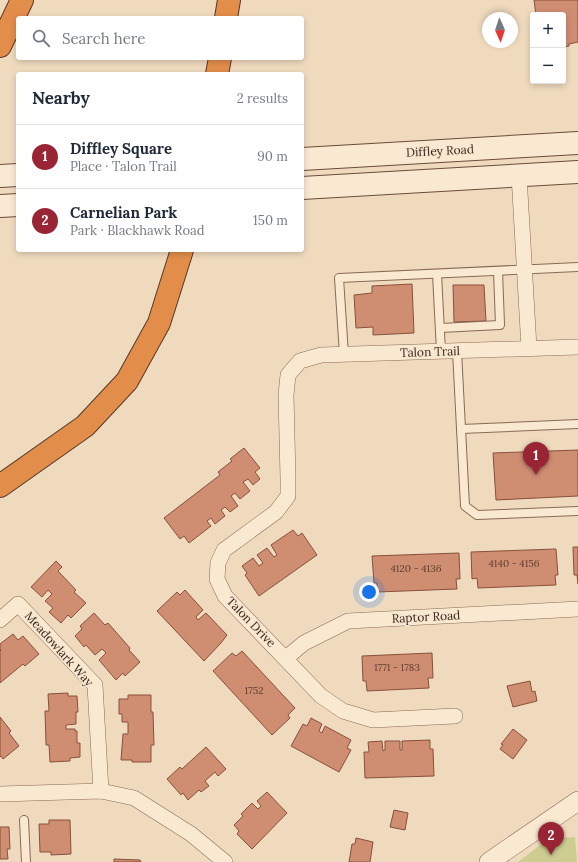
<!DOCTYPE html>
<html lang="en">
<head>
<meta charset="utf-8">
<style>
  body { margin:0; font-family:Lora,serif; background:#f6f6f7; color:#1f2937 }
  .controls { position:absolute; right:12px; top:12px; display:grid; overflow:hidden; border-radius:4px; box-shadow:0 2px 6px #0003 }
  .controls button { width:36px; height:36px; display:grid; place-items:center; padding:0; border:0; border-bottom:1px solid #e0e1e3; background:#fff; color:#1f2937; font:20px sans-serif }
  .compass { position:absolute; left:482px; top:12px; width:36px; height:36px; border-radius:50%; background:#fff; box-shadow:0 2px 6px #0003; rotate:177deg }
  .you { position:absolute; left:369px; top:592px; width:14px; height:14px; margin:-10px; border:3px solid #fff; border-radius:50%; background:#1a73e8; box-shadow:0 0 0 6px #1a73e833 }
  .badge { display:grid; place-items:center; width:26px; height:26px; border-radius:50%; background:#992433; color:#fff; font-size:13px; font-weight:700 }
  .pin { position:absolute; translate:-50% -33px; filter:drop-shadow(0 1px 2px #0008) }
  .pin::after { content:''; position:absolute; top:21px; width:14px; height:12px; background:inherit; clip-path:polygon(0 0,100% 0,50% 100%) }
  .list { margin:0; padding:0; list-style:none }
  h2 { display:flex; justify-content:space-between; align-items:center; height:52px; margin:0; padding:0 16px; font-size:17px }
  h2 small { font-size:13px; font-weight:400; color:#747a83 }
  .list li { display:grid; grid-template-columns:26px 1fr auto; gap:12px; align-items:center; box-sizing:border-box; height:64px; padding:0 16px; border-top:1px solid #e0e1e3 }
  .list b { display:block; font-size:15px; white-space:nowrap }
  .list p { margin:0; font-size:13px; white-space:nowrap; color:#747a83 }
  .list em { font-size:13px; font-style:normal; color:#747a83 }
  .icon { flex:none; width:22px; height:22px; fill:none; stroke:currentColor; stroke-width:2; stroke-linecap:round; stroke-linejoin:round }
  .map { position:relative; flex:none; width:578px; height:862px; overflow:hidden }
  .search { position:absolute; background:#fff; box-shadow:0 2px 6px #0003; left:16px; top:16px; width:288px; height:44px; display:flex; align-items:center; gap:10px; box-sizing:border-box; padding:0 14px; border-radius:4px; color:#747a83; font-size:15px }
  .panel { position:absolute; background:#fff; box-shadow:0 2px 6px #0003; left:16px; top:72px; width:288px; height:180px; border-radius:4px }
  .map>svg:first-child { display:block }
  .green { fill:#cdcd92 }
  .building { fill:#cf8d72; stroke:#88503b }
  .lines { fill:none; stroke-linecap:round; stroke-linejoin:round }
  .service-casing { stroke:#886a56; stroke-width:10 }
  .minor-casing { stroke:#886a56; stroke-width:16 }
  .tertiary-casing { stroke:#886a56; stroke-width:20 }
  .secondary-casing { stroke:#6a4c3a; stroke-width:24 }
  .motorway-casing { stroke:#55392b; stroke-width:24 }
  .service { stroke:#fae9d1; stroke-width:8 }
  .minor { stroke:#fae9d1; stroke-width:15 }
  .tertiary { stroke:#fae9d1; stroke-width:19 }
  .secondary { stroke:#fae9d1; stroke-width:22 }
  .motorway { stroke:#e38d4a; stroke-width:22 }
  .labels { text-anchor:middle; stroke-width:3; stroke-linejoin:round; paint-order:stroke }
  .number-label { font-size:10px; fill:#5d3f31 }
  .street-label { font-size:12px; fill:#37251b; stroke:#f6e6ce }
</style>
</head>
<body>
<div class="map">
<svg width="578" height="862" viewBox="0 0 578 862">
  <rect width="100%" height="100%" fill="#efdabe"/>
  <path class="green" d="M575,837L577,862H518L548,839Z"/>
  <g class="building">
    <path d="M534,0H578V42L569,44V46L563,47V15H536Z"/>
    <path d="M412,284L414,333L373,335V327L356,328L354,295L372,293V286Z"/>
    <path d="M453,285H484L486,321L454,322Z"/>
    <path d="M244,448L260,468L255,472L260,479L253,485L248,479L243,482L250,491L240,499L235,493L231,496L238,506L230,512L225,507L221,510L225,516L215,524L211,518L207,521L211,526L189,543L184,536L180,539L164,518L220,475L218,472L232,461L230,459Z"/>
    <path d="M578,450V496L496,500L493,453Z"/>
    <path d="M293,530L298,536L302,533L317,555L259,596L245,575L247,573L242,566L253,558L259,566L263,563L257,555L267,548L274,557L277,555L271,545Z"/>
    <path d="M573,547H578V584L577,575H574Z"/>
    <path d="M556,549L558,575H555L556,585L478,588L477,578L472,579L471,552Z"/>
    <path d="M459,553L460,579H456L457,589L377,592V583H374L372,556Z"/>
    <path d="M56,561L62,567L58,571L76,590L74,592L86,603L71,618L68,615L61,623L49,612L53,608L45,601L52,594L48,590L42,597L31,587Z"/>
    <path d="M185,590L203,610L196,617L198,620L206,613L227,635L221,643L204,661L157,611L177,592L180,595Z"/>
    <path d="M94,613L105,625L108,623L130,648L129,650L140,662L125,676L123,673L116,680L99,660L106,653L102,649L95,655L86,645L84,647L75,636L82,629L80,626Z"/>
    <path d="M13,634L18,640L23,636L39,654L25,666L23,664L0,683V651L1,650L0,649V644Z"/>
    <path d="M242,651L295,708L288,715L290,718L272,735L213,671L232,653L236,656Z"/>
    <path d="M432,653L433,678H428L429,688L367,691L366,681H363L362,656Z"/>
    <path d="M530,681L532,692L535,691L537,701L513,707L507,686Z"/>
    <path d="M68,693V696H77L78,712H76V724L66,725V729H75V731H77V743H80V757L70,758V761L50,762L49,745H46L45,711H49L48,694Z"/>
    <path d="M128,695H151V712H153L154,745H151V762H132V760H121L123,734H128V722H122V714H119V699H128Z"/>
    <path d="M0,717L11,731L9,733L19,746L3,759L1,756L0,757Z"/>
    <path d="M311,718L322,724L319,731L322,733L325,726L351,740L347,748L351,750L339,772L291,746L303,724L307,726Z"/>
    <path d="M513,729L527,740L513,759L500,749L503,745L501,744Z"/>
    <path d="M430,740V749H433L434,776L365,778L364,752H369L368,742L382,741L383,751L385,750V741H400V750H402V741Z"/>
    <path d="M206,747L226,769L218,776L215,772L205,781L209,786L201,792L199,790L188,800L183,793L181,795L167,779L180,767L182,769Z"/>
    <path d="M267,792L287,813L252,849L237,834L239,831L234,825L243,816L241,814L252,803L258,809L261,806L257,801Z"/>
    <path d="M394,810L408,813L405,830L390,827Z"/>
    <path d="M49,820H70L71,854L51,855V852H40L39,824H49Z"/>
    <path d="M0,827H9L10,849H7L8,859H0Z"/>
    <path d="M356,838L373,842L370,862H349L352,844H355Z"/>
    <path d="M114,859L140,860L141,862H114Z"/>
  </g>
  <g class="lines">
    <g class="service-casing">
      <g id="service">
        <path d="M437,274L441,351"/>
        <path d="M440,328L500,325L498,271"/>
        <path d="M457,351L465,506L477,515L578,511"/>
        <path d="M344,355L339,278L578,267"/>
        <path d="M461,429L578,424"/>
        <path d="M24,820L26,862"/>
      </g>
    </g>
    <g class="minor-casing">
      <g id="minor">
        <path d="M519,175L529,348"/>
        <path d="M0,620L18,604L95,685L101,791"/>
        <path d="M286,658L304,643L348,621L578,609"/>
        <path d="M455,716L373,720L343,711L321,696L225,596L217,579L218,563L224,550L276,512L288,496V478L286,395L288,375L300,361L321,355L578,347"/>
        <path d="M0,794L101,791L134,798L191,834L225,862"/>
      </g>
    </g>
    <g class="tertiary-casing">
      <path id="tertiary" d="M489,862L578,801"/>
    </g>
    <g class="secondary-casing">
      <g id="secondary">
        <path d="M302,159L578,143"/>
        <path d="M0,176L18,175"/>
        <path d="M302,188L578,172"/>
        <path d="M0,206L18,205"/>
      </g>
    </g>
    <g class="motorway-casing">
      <g id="motorway">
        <path d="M226,18L229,0"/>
        <path d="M0,46L22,0"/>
        <path d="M217,74L220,58"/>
        <path d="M0,486L85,426L127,381L159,323L182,250"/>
      </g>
    </g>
    <use href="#service" class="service"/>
    <use href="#minor" class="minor"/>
    <use href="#tertiary" class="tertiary"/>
    <use href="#secondary" class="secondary"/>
    <use href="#motorway" class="motorway"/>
  </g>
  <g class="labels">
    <g class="number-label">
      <text x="514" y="567">4140 - 4156</text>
      <text x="416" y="572">4120 - 4136</text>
      <text x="397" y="671">1771 - 1783</text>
      <text x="254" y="694">1752</text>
    </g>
    <g class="street-label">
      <text transform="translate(440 151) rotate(-3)" y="4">Diffley Road</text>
      <text transform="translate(430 352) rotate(-2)" y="4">Talon Trail</text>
      <text transform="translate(426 617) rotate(-3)" y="4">Raptor Road</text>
      <text transform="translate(251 622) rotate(46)" y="4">Talon Drive</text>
      <text transform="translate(59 649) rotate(48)" y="4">Meadowlark Way</text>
    </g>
  </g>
</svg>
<div class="controls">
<button>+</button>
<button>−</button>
</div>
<svg class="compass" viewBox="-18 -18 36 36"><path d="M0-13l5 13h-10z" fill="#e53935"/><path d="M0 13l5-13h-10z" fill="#747a83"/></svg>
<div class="you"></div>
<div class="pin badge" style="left:536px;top:475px">1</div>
<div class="pin badge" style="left:551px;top:855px">2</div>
<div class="search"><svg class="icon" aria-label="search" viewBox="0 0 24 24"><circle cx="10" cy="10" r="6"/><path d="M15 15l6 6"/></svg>Search here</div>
<section class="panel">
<h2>Nearby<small>2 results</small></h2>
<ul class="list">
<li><span class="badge">1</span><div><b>Diffley Square</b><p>Place · Talon Trail</p></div><em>90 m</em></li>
<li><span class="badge">2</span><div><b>Carnelian Park</b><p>Park · Blackhawk Road</p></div><em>150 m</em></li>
</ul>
</section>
</div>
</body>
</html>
